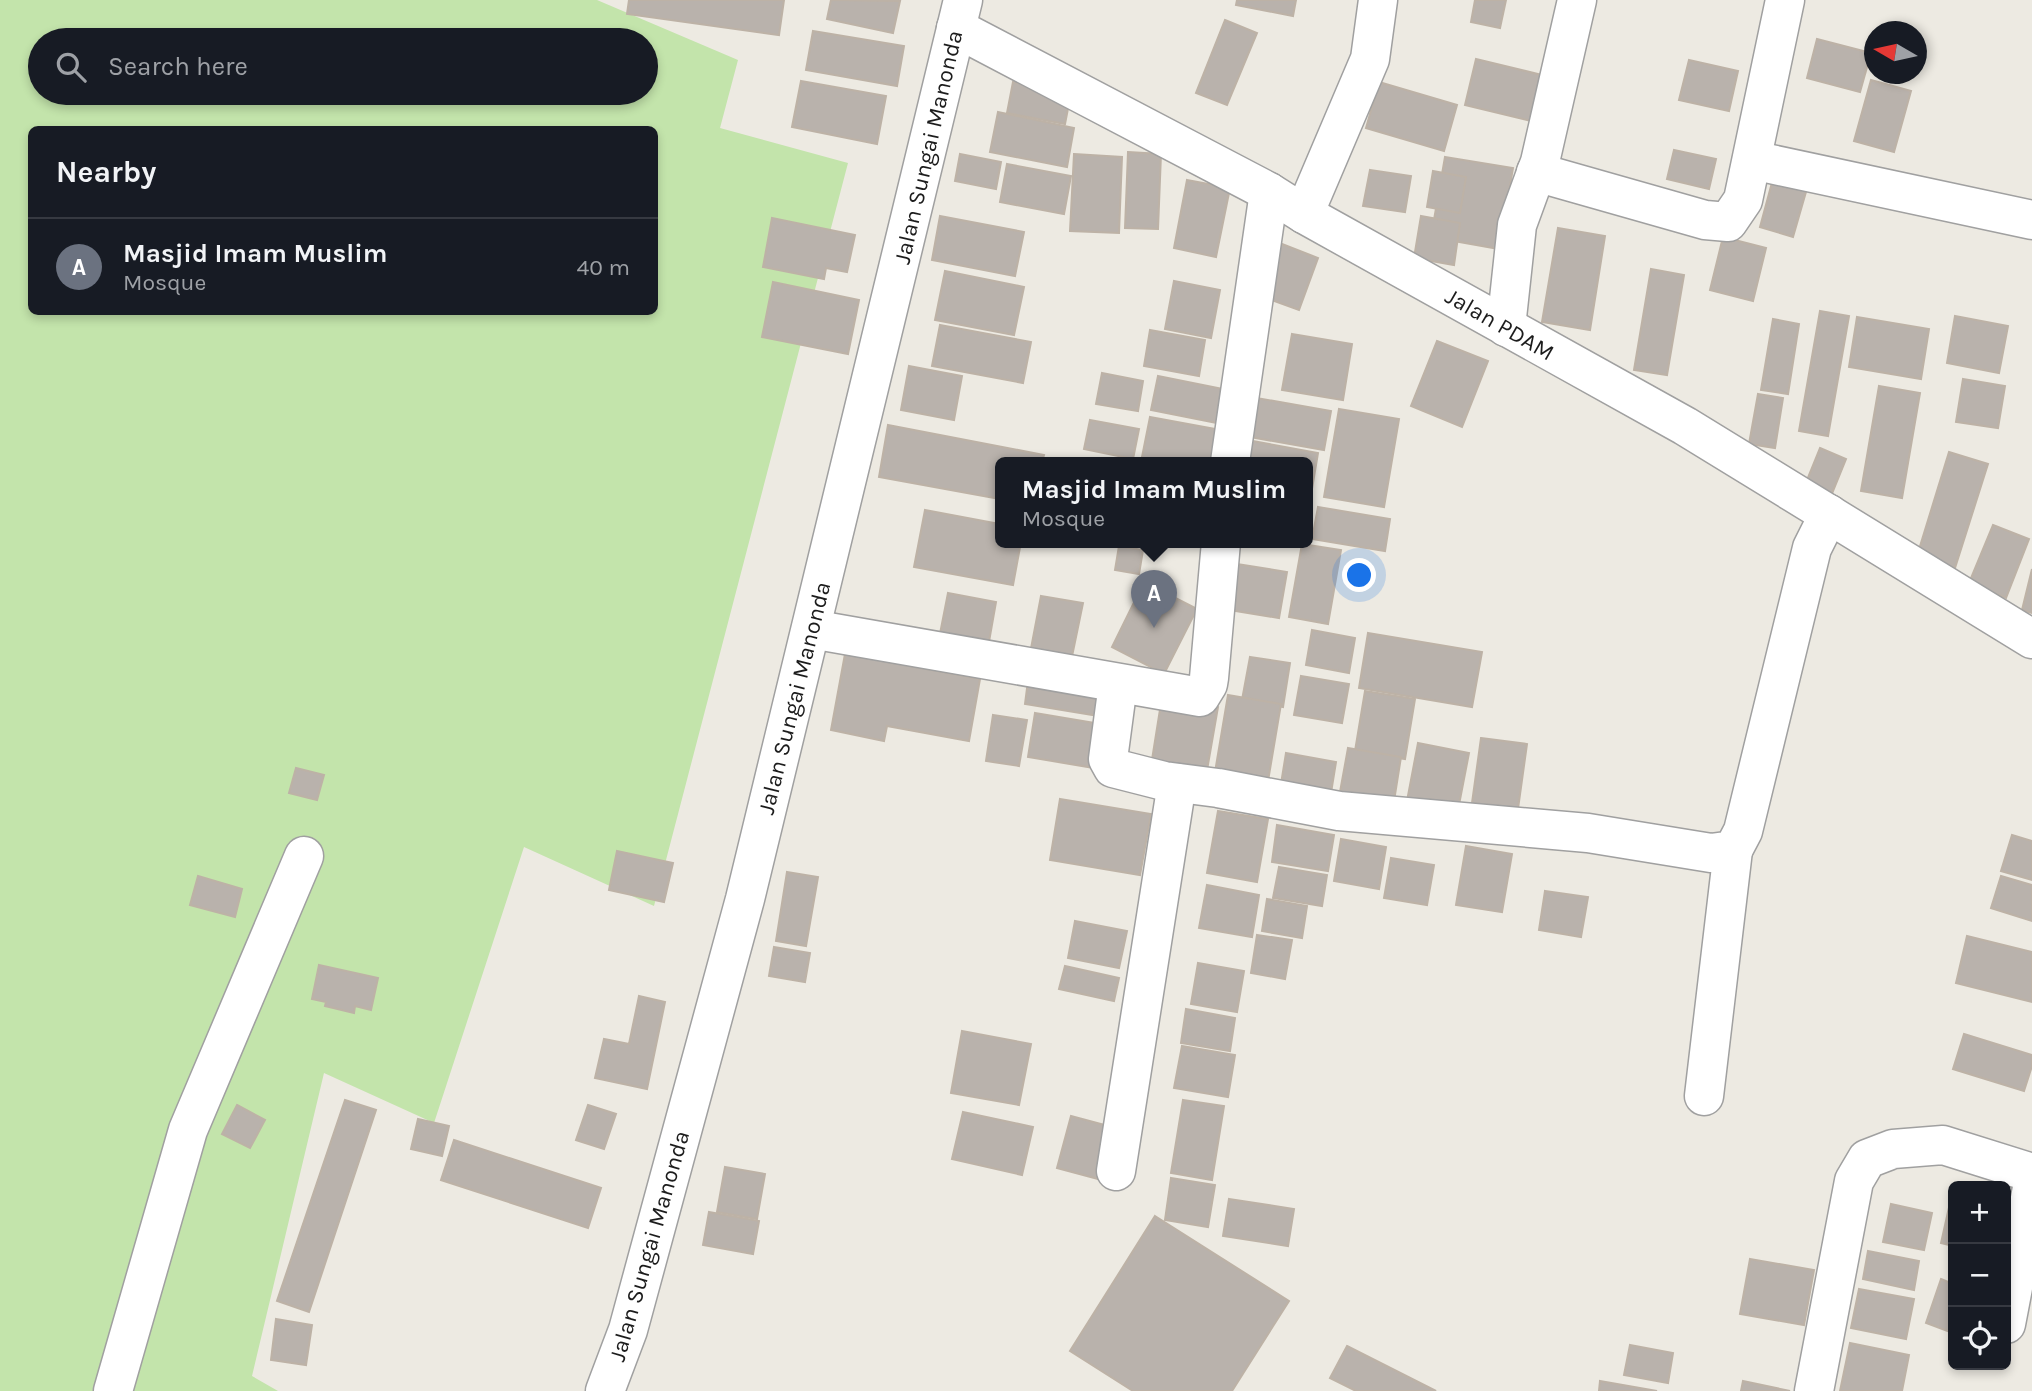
<!DOCTYPE html>
<html lang="en">
<head>
<meta charset="utf-8">
<style>
  body { margin:0; font-family:Karla,sans-serif; background:#20242c; color:#f1f3f6 }
  .controls { position:absolute; right:21px; bottom:21px; display:grid; overflow:hidden; border-radius:10px; box-shadow:0 4px 10px #0003 }
  .controls button { width:63px; height:63px; display:grid; place-items:center; padding:0; border:0; border-bottom:2px solid #363941; background:#171b24; color:#f1f3f6; font:35px sans-serif }
  .compass { position:absolute; left:1864px; top:21px; width:63px; height:63px; border-radius:50%; background:#171b24; box-shadow:0 4px 10px #0003; rotate:279deg }
  .you { position:absolute; left:1360px; top:576px; width:24px; height:24px; margin:-18px; border:5px solid #fff; border-radius:50%; background:#1a73e8; box-shadow:0 0 0 10px #1a73e833 }
  .badge { display:grid; place-items:center; width:46px; height:46px; border-radius:50%; background:#d8938e; color:#fff; font-size:23px; font-weight:700 }
  .pin { position:absolute; translate:-50% -58px; filter:drop-shadow(0 2px 4px #0008) }
  .pin::after { content:''; position:absolute; top:37px; width:24px; height:21px; background:inherit; clip-path:polygon(0 0,100% 0,50% 100%) }
  .popup { position:absolute; left:995px; top:457px; width:318px; height:91px; box-sizing:border-box; display:grid; place-content:center; border-radius:10px; background:#171b24; filter:drop-shadow(0 2px 5px #0005); font-size:23px; white-space:nowrap; color:#9ea1a6 }
  .popup b { font-size:26px; color:#f1f3f6 }
  .popup::after { content:''; position:absolute; left:50%; top:100%; margin-left:-14px; border:14px solid transparent; border-top-color:#171b24 }
  .list { margin:0; padding:0; list-style:none }
  h2 { display:flex; justify-content:space-between; align-items:center; height:91px; margin:0; padding:0 28px; font-size:30px }
  h2 small { font-size:23px; font-weight:400; color:#9ea1a6 }
  .list li { display:grid; grid-template-columns:46px 1fr auto; gap:21px; align-items:center; box-sizing:border-box; height:98px; padding:0 28px; border-top:2px solid #363941 }
  .list b { display:block; font-size:26px; white-space:nowrap }
  .list p { margin:0; font-size:23px; white-space:nowrap; color:#9ea1a6 }
  .list em { font-size:23px; font-style:normal; color:#9ea1a6 }
  .icon { flex:none; width:38px; height:38px; fill:none; stroke:currentColor; stroke-width:2; stroke-linecap:round; stroke-linejoin:round }
  .map { position:relative; flex:none; width:2032px; height:1391px; overflow:hidden }
  .search { position:absolute; background:#171b24; box-shadow:0 4px 10px #0003; left:28px; top:28px; width:630px; height:77px; display:flex; align-items:center; gap:18px; box-sizing:border-box; padding:0 24px; border-radius:38px; color:#9ea1a6; font-size:26px }
  .panel { position:absolute; background:#171b24; box-shadow:0 4px 10px #0003; left:28px; top:126px; width:630px; height:189px; border-radius:10px }
  .map>svg:first-child { display:block }
  .grass { fill:#c3e4ab; fill-rule:evenodd }
  .building { fill:#b9b2ac; stroke:#bdb2a6; stroke-width:2 }
  .lines { fill:none; stroke-linecap:round; stroke-linejoin:round }
  .minor-casing { stroke:#a0a0a0; stroke-width:41 }
  .minor { stroke:#fff; stroke-width:38 }
  .labels { text-anchor:middle; stroke-width:5; stroke-linejoin:round; paint-order:stroke }
  .street-label { font-size:23px; fill:#1c1c1c; stroke:#fff }
</style>
</head>
<body>
<div class="map">
<svg width="2032" height="1391" viewBox="0 0 2032 1391">
  <rect width="100%" height="100%" fill="#edeae2"/>
  <path class="grass" d="M0,0H597L738,60L720,128L848,163L654,906L524,847L434,1123L324,1073L252,1376L278,1391H0ZM40,40H646V93H40ZM32,130H654V312H32Z"/>
  <g class="building">
    <path d="M629,0H784L779,35L627,14Z"/>
    <path d="M831,0L900,1L893,33L827,19Z"/>
    <path d="M1237,0H1296L1293,16L1236,5Z"/>
    <path d="M1475,0H1506L1500,28L1471,22Z"/>
    <path d="M1225,20L1257,33L1227,105L1196,93Z"/>
    <path d="M813,31L904,46L897,86L806,70Z"/>
    <path d="M1817,39L1871,53L1860,92L1807,78Z"/>
    <path d="M1476,59L1542,75L1531,121L1465,105Z"/>
    <path d="M1689,60L1738,71L1729,111L1679,100Z"/>
    <path d="M1871,80L1911,91L1894,152L1854,141Z"/>
    <path d="M801,81L886,96L877,144L792,127Z"/>
    <path d="M1013,82L1071,93L1065,124L1007,113Z"/>
    <path d="M1379,82L1457,105L1444,151L1366,128Z"/>
    <path d="M998,112L1074,128L1067,167L990,152Z"/>
    <path d="M1674,150L1716,159L1709,189L1667,179Z"/>
    <path d="M1128,152L1161,154L1158,229L1125,228Z"/>
    <path d="M960,154L1001,162L996,189L955,181Z"/>
    <path d="M1074,154L1122,157L1119,233L1070,231Z"/>
    <path d="M1445,157L1513,168L1499,249L1431,237Z"/>
    <path d="M1007,164L1071,176L1064,214L1000,202Z"/>
    <path d="M1370,170L1411,176L1405,212L1363,206Z"/>
    <path d="M1433,171L1466,177L1460,213L1427,207Z"/>
    <path d="M1774,175L1808,185L1793,237L1760,227Z"/>
    <path d="M1187,180L1230,188L1216,257L1174,248Z"/>
    <path d="M940,216L1024,232L1015,276L932,260Z"/>
    <path d="M1421,216L1460,223L1454,265L1414,258Z"/>
    <path d="M772,218L855,235L847,272L826,268L824,279L763,267Z"/>
    <path d="M1558,228L1605,236L1590,330L1542,322Z"/>
    <path d="M1723,237L1766,248L1753,301L1710,290Z"/>
    <path d="M1282,244L1318,258L1299,310L1263,297Z"/>
    <path d="M1651,269L1684,275L1667,375L1634,370Z"/>
    <path d="M945,271L1024,287L1014,335L935,320Z"/>
    <path d="M1174,281L1220,290L1211,338L1165,329Z"/>
    <path d="M773,282L859,300L848,354L762,337Z"/>
    <path d="M1820,311L1849,316L1828,436L1799,431Z"/>
    <path d="M1955,316L2008,326L1999,373L1947,363Z"/>
    <path d="M1857,317L1929,329L1921,379L1849,367Z"/>
    <path d="M1773,319L1799,324L1788,394L1761,390Z"/>
    <path d="M940,325L1031,342L1023,383L932,366Z"/>
    <path d="M1150,330L1205,340L1199,376L1144,366Z"/>
    <path d="M1292,334L1352,344L1343,400L1282,390Z"/>
    <path d="M1437,341L1488,361L1462,427L1411,406Z"/>
    <path d="M909,366L962,376L954,420L901,410Z"/>
    <path d="M1102,373L1143,381L1138,411L1096,404Z"/>
    <path d="M1158,376L1223,389L1217,423L1151,410Z"/>
    <path d="M1963,379L2005,386L1998,428L1956,422Z"/>
    <path d="M1879,386L1920,393L1902,498L1861,491Z"/>
    <path d="M1758,394L1783,398L1775,448L1749,444Z"/>
    <path d="M1251,397L1331,411L1324,450L1244,436Z"/>
    <path d="M1339,409L1399,419L1384,507L1324,497Z"/>
    <path d="M1150,417L1221,430L1215,462H1141Z"/>
    <path d="M1090,420L1139,429L1133,459L1084,449Z"/>
    <path d="M888,425L1044,455L1042,462H1000V499L879,477Z"/>
    <path d="M1242,439L1318,453L1311,495L1308,494V462H1238Z"/>
    <path d="M1820,448L1846,459L1829,501L1803,490Z"/>
    <path d="M1949,452L1988,464L1955,568L1917,556Z"/>
    <path d="M1318,507L1390,519L1385,551L1312,539Z"/>
    <path d="M925,510L1000,524V542H1021L1013,585L914,567Z"/>
    <path d="M1993,525L2029,539L2006,598L1969,583Z"/>
    <path d="M1302,544L1341,550L1328,624L1289,617Z"/>
    <path d="M1119,546L1143,550L1139,574L1115,570Z"/>
    <path d="M1237,564L1287,572L1279,618L1229,610Z"/>
    <path d="M2032,569V613L2022,610Z"/>
    <path d="M1144,582L1197,609L1164,674L1112,647Z"/>
    <path d="M948,593L996,602L987,653L938,644Z"/>
    <path d="M1041,596L1083,603L1070,666L1029,659Z"/>
    <path d="M1312,630L1355,638L1349,673L1306,665Z"/>
    <path d="M1368,633L1482,652L1472,707L1359,688Z"/>
    <path d="M845,654L980,679L969,741L887,726L884,741L831,730Z"/>
    <path d="M1250,657L1290,663L1283,707L1242,700Z"/>
    <path d="M1029,673L1110,686L1105,717L1025,704Z"/>
    <path d="M1301,676L1349,684L1342,723L1294,715Z"/>
    <path d="M1365,691L1415,699L1405,759L1355,751Z"/>
    <path d="M1228,695L1281,704L1267,787L1214,778Z"/>
    <path d="M1162,697L1218,707L1206,776L1151,766Z"/>
    <path d="M1035,713L1107,725L1100,769L1028,757Z"/>
    <path d="M993,715L1027,720L1019,766L986,761Z"/>
    <path d="M1481,738L1527,744L1518,809L1472,803Z"/>
    <path d="M1418,743L1469,753L1458,810L1407,801Z"/>
    <path d="M1348,748L1401,757L1394,801L1340,792Z"/>
    <path d="M1286,753L1336,762L1330,799L1280,790Z"/>
    <path d="M296,768L324,775L317,800L289,793Z"/>
    <path d="M1060,799L1151,814L1140,875L1050,860Z"/>
    <path d="M1218,811L1268,819L1257,882L1207,873Z"/>
    <path d="M1277,825L1334,835L1328,871L1272,862Z"/>
    <path d="M2012,835L2032,841V880L2001,871Z"/>
    <path d="M1341,839L1386,847L1379,889L1334,881Z"/>
    <path d="M1466,846L1512,854L1502,912L1456,905Z"/>
    <path d="M617,851L673,863L664,902L609,890Z"/>
    <path d="M1391,858L1434,865L1427,905L1384,898Z"/>
    <path d="M1279,867L1327,875L1322,906L1273,898Z"/>
    <path d="M787,872L818,877L806,946L776,941Z"/>
    <path d="M198,876L242,889L235,917L190,905Z"/>
    <path d="M2001,876L2032,885V921L1991,908Z"/>
    <path d="M1207,885L1259,895L1252,937L1199,928Z"/>
    <path d="M1545,891L1588,897L1581,937L1539,930Z"/>
    <path d="M1267,899L1307,906L1302,938L1262,931Z"/>
    <path d="M1075,921L1127,931L1119,968L1068,958Z"/>
    <path d="M1257,935L1292,940L1285,979L1251,973Z"/>
    <path d="M1967,936L2032,952V1002L1956,983Z"/>
    <path d="M774,947L810,953L805,982L769,976Z"/>
    <path d="M1198,963L1244,971L1237,1012L1191,1004Z"/>
    <path d="M319,965L378,978L371,1010L355,1006L354,1013L325,1006L326,1002L312,999Z"/>
    <path d="M1065,966L1119,978L1114,1001L1059,989Z"/>
    <path d="M639,996L665,1002L647,1089L595,1078L604,1039L629,1044Z"/>
    <path d="M1186,1009L1235,1018L1230,1051L1181,1043Z"/>
    <path d="M962,1031L1031,1044L1019,1105L951,1093Z"/>
    <path d="M1964,1034L2032,1055V1066L2024,1091L1953,1069Z"/>
    <path d="M1182,1046L1235,1055L1228,1097L1174,1088Z"/>
    <path d="M345,1100L376,1110L309,1312L277,1301Z"/>
    <path d="M1183,1100L1224,1106L1212,1180L1171,1173Z"/>
    <path d="M237,1105L265,1120L250,1148L222,1134Z"/>
    <path d="M588,1105L616,1114L604,1149L576,1140Z"/>
    <path d="M963,1112L1033,1127L1022,1175L952,1159Z"/>
    <path d="M1071,1116L1112,1127L1098,1179L1057,1168Z"/>
    <path d="M418,1119L449,1126L442,1156L411,1149Z"/>
    <path d="M454,1140L601,1188L588,1228L441,1180Z"/>
    <path d="M725,1167L765,1174L757,1219L717,1212Z"/>
    <path d="M1171,1178L1215,1185L1208,1227L1165,1220Z"/>
    <path d="M1952,1194H1953V1246L1941,1243Z"/>
    <path d="M1229,1199L1294,1209L1288,1246L1223,1236Z"/>
    <path d="M1891,1204L1932,1213L1924,1250L1883,1242Z"/>
    <path d="M709,1212L759,1221L753,1254L703,1245Z"/>
    <path d="M1155,1216L1289,1301L1232,1391H1133L1070,1351Z"/>
    <path d="M1868,1251L1919,1261L1914,1290L1863,1279Z"/>
    <path d="M1750,1259L1814,1270L1804,1325L1740,1314Z"/>
    <path d="M1941,1279L1953,1284V1333L1926,1323Z"/>
    <path d="M1859,1289L1914,1299L1906,1339L1851,1328Z"/>
    <path d="M276,1319L312,1325L306,1365L271,1360Z"/>
    <path d="M1850,1343L1909,1355L1902,1391H1840Z"/>
    <path d="M1630,1345L1673,1353L1668,1383L1624,1375Z"/>
    <path d="M1347,1346L1436,1391H1356L1330,1378Z"/>
    <path d="M1600,1381L1657,1391H1599Z"/>
    <path d="M1743,1381L1790,1391H1741Z"/>
  </g>
  <g class="lines">
    <g class="minor-casing">
      <g id="minor">
        <path d="M956,28L1269,192L1304,214L1685,426L2032,639"/>
        <path d="M1752,160L2032,220"/>
        <path d="M1536,172L1705,220L1728,222L1743,200L1785,0"/>
        <path d="M1304,214L1370,59L1378,0"/>
        <path d="M1506,327L1517,225L1540,162L1577,0"/>
        <path d="M1230,462L1269,192"/>
        <path d="M811,629L1200,697L1208,684L1209,678L1221,542"/>
        <path d="M1118,684L1108,759L1113,768L1164,781L1218,788L1339,811L1588,833L1711,853L1733,850L1743,831L1812,548L1829,514"/>
        <path d="M1704,1096L1733,850"/>
        <path d="M1116,1171L1177,783"/>
        <path d="M2006,1324L2032,1188"/>
        <path d="M113,1391L188,1130L304,856"/>
        <path d="M605,1391L628,1330L745,899L963,0"/>
        <path d="M1814,1391L1854,1181L1867,1159L1893,1149L1943,1145L2032,1173"/>
      </g>
    </g>
    <use href="#minor" class="minor"/>
  </g>
  <g class="labels">
    <g class="street-label">
      <text transform="translate(928 147) rotate(-77)" y="8">Jalan Sungai Manonda</text>
      <text transform="translate(1500 324) rotate(30)" y="8">Jalan PDAM</text>
      <text transform="translate(794 698) rotate(-76)" y="8">Jalan Sungai Manonda</text>
      <text transform="translate(649 1246) rotate(-74)" y="8">Jalan Sungai Manonda</text>
    </g>
  </g>
</svg>
<div class="controls">
<button>+</button>
<button>−</button>
<button><svg class="icon" aria-label="locate" viewBox="0 0 24 24"><circle cx="12" cy="12" r="6"/><path d="M12 2v4M12 18v4M2 12h4M18 12h4"/></svg></button>
</div>
<svg class="compass" viewBox="-18 -18 36 36"><path d="M0-13l5 13h-10z" fill="#e53935"/><path d="M0 13l5-13h-10z" fill="#9ea1a6"/></svg>
<div class="you"></div>
<div class="pin badge" style="left:1154px;top:628px;background:#6b7280">A</div>
<div class="popup"><b>Masjid Imam Muslim</b>Mosque</div>
<div class="search"><svg class="icon" aria-label="search" viewBox="0 0 24 24"><circle cx="10" cy="10" r="6"/><path d="M15 15l6 6"/></svg>Search here</div>
<section class="panel">
<h2>Nearby<small></small></h2>
<ul class="list">
<li><span class="badge" style="background:#6b7280">A</span><div><b>Masjid Imam Muslim</b><p>Mosque</p></div><em>40 m</em></li>
</ul>
</section>
</div>
</body>
</html>
